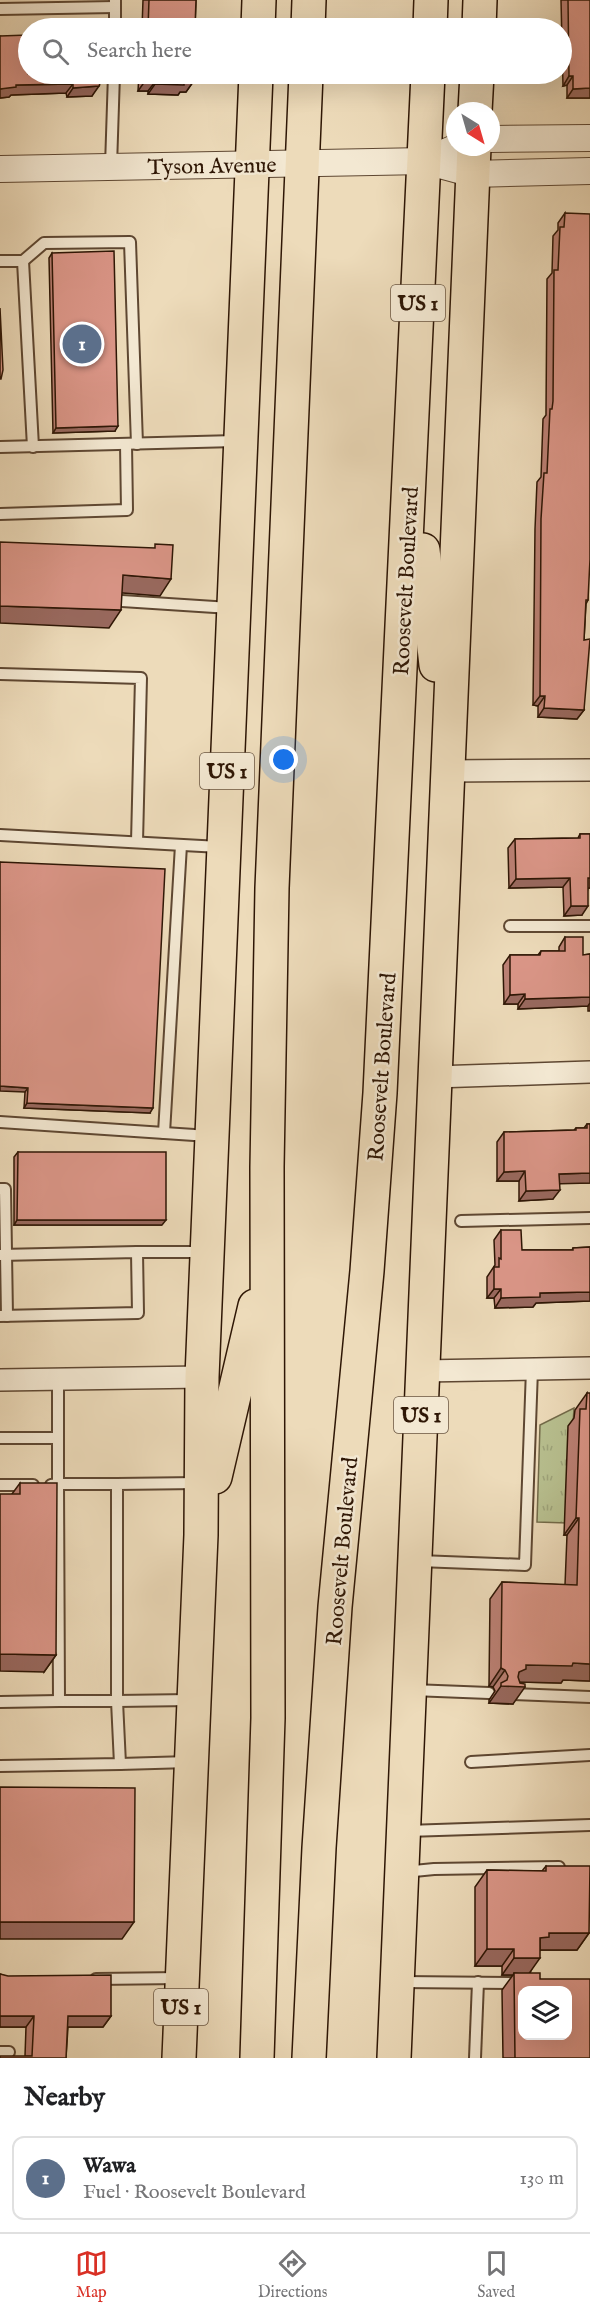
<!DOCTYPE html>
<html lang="en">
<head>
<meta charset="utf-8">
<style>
  body { margin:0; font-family:"IM FELL English",serif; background:#f6f6f6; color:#202124 }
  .controls { position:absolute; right:18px; bottom:18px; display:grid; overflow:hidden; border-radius:12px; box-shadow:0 6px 24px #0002 }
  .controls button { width:54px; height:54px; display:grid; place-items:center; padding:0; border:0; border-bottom:2px solid #e0e0e0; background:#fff; color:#202124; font:30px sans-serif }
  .compass { position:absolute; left:446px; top:102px; width:54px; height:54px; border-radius:50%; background:#fff; box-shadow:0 6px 24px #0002; rotate:143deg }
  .you { position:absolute; left:284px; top:760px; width:21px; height:21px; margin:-15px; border:4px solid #fff; border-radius:50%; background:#1a73e8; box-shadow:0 0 0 9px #1a73e833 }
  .badge { display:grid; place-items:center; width:39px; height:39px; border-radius:50%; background:#d93025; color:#fff; font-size:20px; font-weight:700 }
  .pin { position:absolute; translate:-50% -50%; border:3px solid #fff; box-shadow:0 2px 6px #0006 }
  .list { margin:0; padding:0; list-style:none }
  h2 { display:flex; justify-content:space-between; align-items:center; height:78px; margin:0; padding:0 24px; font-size:26px }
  h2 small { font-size:20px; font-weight:400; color:#757577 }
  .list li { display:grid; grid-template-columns:39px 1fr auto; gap:18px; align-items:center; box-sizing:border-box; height:84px; margin:0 12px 12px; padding:0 12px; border:2px solid #e0e0e0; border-radius:12px }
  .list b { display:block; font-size:22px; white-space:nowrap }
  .list p { margin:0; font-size:20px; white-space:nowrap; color:#757577 }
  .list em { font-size:20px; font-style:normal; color:#757577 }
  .icon { flex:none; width:33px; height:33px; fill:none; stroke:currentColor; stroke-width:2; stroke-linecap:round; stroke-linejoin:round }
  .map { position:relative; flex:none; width:590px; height:2058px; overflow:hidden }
  .search { position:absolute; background:#fff; box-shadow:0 6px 24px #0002; left:18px; right:18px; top:18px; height:66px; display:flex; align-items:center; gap:15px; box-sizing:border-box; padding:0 21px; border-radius:33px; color:#757577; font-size:22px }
  .sheet { height:174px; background:#fff }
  nav { display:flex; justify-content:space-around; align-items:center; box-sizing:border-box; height:84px; border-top:2px solid #e0e0e0; background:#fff; font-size:16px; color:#757577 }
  nav a { display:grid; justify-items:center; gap:3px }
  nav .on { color:#d93025 }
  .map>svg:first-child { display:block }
  .park { fill:url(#park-tufts); stroke:#736b4a; stroke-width:1.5 }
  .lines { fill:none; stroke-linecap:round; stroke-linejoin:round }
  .service-casing { stroke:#5e4732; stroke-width:14 }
  .minor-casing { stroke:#5e4732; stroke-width:24 }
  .tertiary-casing { stroke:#5e4732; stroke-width:28 }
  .trunk-casing { stroke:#2e1605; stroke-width:36 }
  .service { stroke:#f3e8d2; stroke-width:10 }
  .minor { stroke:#f3e8d2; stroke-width:21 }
  .tertiary { stroke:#f3e8d2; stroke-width:26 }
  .trunk { stroke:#eddbba; stroke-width:33 }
  .wall { fill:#bc8175; stroke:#2e1605; stroke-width:1.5 }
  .shaded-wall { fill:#99695f; stroke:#2e1605; stroke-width:1.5 }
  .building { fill:#db9688; stroke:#2e1605; stroke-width:1.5; fill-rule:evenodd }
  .labels { text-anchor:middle; stroke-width:5; stroke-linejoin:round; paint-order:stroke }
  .shield { fill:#f3e8d2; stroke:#695542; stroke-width:1.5 }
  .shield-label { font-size:21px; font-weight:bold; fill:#2e1605 }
  .street-label { font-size:22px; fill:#2e1605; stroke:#f3e8d2 }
</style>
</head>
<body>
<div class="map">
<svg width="590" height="2058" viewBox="0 0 590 2058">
  <defs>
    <pattern id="park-tufts" width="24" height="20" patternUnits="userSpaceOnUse" patternTransform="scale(1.5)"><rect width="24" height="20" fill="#b8c090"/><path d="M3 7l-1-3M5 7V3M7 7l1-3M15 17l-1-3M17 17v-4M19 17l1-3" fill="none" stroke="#9ea47b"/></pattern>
  </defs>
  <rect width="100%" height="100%" fill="#eddbba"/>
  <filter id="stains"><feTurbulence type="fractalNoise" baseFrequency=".00333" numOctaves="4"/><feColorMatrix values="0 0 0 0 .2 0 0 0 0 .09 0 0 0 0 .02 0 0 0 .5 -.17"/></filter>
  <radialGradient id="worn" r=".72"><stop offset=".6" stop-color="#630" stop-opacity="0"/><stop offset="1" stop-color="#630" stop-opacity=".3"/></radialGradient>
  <path class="park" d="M574,1408L567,1523L537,1522L540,1425Z"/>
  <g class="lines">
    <g class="service-casing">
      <g id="service">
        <path d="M0,9L115,7"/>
        <path d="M115,28V0"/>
        <path d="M111,166L114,74"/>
        <path d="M0,261H23L44,243L130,242L137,444"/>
        <path d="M23,261L33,447"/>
        <path d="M0,447L236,441"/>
        <path d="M0,514L127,510L126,444"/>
        <path d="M122,601L230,608"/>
        <path d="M0,674L141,678L137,842"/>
        <path d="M0,835L220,847"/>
        <path d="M510,926H590"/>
        <path d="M0,1122L209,1136"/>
        <path d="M164,1133L181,845"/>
        <path d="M0,1189H5L7,1316"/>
        <path d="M461,1221L590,1218"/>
        <path d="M137,1252H203"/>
        <path d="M0,1255L137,1252L138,1313L0,1316"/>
        <path d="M0,1438H58"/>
        <path d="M0,1485H33"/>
        <path d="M51,1485L58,1484V1379"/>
        <path d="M419,1561L525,1565L532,1369"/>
        <path d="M412,1690L489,1693"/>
        <path d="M513,1694L590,1697"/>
        <path d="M190,1700L117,1701V1484L198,1483"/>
        <path d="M0,1702L59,1701"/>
        <path d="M471,1762L590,1755"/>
        <path d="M120,1764L189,1762"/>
        <path d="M0,1766L120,1764L117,1701H59L58,1484H117"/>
        <path d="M407,1831L590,1825"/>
        <path d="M404,1872L434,1869L559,1867"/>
        <path d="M96,1979L180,1978"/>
        <path d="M401,1982L521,1983"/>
        <path d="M0,2052H9"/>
        <path d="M475,2058L478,1982"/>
      </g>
    </g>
    <g class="minor-casing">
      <g id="minor">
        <path d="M447,771L590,770"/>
        <path d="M435,1077L590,1072"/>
        <path d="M422,1371L590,1368"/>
        <path d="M0,1380L202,1377"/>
      </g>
    </g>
    <g class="tertiary-casing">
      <g id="tertiary">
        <path d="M491,139L590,138"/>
        <path d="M425,161L457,147"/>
        <path d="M0,169L425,161L473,174L590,171"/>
      </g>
    </g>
    <g class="trunk-casing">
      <g id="trunk">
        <path d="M258,28L259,0"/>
        <path d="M308,28L309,0"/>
        <path d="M430,28L431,0"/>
        <path d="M479,28L480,0"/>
        <path d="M475,111L477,74"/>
        <path d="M423,550L436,665"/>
        <path d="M215,1477L255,1306"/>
        <path d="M179,2058L201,1535L202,1377L256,74"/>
        <path d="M257,2058L268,1718L267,1167L272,888L306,74"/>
        <path d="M309,2058L319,1848L335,1607L367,1271L380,1093L428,74"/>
        <path d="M394,2058L474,147"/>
      </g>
    </g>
    <use href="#service" class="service"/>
    <use href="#minor" class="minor"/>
    <use href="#tertiary" class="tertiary"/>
    <use href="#trunk" class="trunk"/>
  </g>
  <g class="wall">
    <path d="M143,0H196L195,28H142Z"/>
    <path d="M561,0H590V98H567V85L563,86Z"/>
    <path d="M0,36L102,74L92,96L67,97L66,93L38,94L11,95L9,97L0,98Z"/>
    <path d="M139,74H193V82L186,92H180L178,95L148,94V91H138Z"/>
    <path d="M565,213L588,600L586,604L584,640V710L577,719L538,717V706L533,705L535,529L537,482L541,477L543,419L546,415V411L547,279L552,273L553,236L558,230V223Z"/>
    <path d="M52,253L115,431L53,433L49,258Z"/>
    <path d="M580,834H590V888H588L582,915L564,916L563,887L509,888L508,848L515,839L578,838Z"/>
    <path d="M0,862L150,1113L24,1108L25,1092Z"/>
    <path d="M565,937L583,955L590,954V1011H588V1006L518,1009V1004H504L503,965L510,955H538L541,951H559V947Z"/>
    <path d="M587,1124H590V1183H560L553,1199L519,1201V1181H497V1142L504,1132L574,1130L576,1128H584Z"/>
    <path d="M18,1152L162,1225H14V1157Z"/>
    <path d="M501,1230L522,1250H572L573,1248L590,1247V1301L536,1303L533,1307L495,1308L494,1298H487V1277L495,1265L494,1240Z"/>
    <path d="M587,1393L590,1681L563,1680L561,1683L520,1682L513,1704L489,1703V1700L495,1691L493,1687L489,1686L490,1599L502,1582L565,1585L567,1535H564L568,1426L574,1418L575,1410Z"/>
    <path d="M20,1483L56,1655L44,1672L12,1494Z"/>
    <path d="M546,1866L589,1933L577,1950H540L530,1973L540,1979L590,2058H503L502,1990L513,1975H502V1966H475V1887L487,1870L542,1871Z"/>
    <path d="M0,1974L111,2016L103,2027H68L66,2058L25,2056L26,2027H0Z"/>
  </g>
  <g class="shaded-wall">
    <path d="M569,76H573L567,85L563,86Z"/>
    <path d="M145,81L155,82L148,91H138Z"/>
    <path d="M184,82H193L186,92H180L178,95L148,94L155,84Z"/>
    <path d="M73,84L66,93L11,95L9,97L0,98V89L16,85Z"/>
    <path d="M99,86L92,96L67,97L73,88Z"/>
    <path d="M590,88V98H567L573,89Z"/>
    <path d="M118,426L115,431L53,433L56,428Z"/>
    <path d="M123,575L171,579L160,596L111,592Z"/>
    <path d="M0,606L121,610L109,628L0,623Z"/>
    <path d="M540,696H545L538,706L533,705Z"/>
    <path d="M544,708L584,710L577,719L538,717Z"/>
    <path d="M570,878L563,887L509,888L516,879Z"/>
    <path d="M588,878H590V888H581Z"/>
    <path d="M571,906H588L582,915L564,916Z"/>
    <path d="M525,994L518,1004H504L510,995Z"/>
    <path d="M590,997V1003L588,1006L518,1009L525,999Z"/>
    <path d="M0,1086L28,1088L25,1092L0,1091Z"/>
    <path d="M27,1103L153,1108L150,1113L24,1108Z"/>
    <path d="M525,1171L519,1181H497L504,1172Z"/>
    <path d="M590,1173V1183L552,1184L559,1174Z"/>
    <path d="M560,1190L553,1199L519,1201L526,1191Z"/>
    <path d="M17,1220H166L162,1225H14Z"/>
    <path d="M494,1289H501L494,1298H487Z"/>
    <path d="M590,1292V1301L536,1303L533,1307L495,1308L501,1298L540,1293Z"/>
    <path d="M576,1518H579L567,1535H564Z"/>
    <path d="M0,1654L56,1655L44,1672L0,1671Z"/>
    <path d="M573,1663L590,1664V1681L563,1680L561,1683L517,1682L525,1687L513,1704L489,1703L501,1686L519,1672L526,1665Z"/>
    <path d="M501,1668L505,1670L493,1687L489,1686Z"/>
    <path d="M0,1922H134L122,1939H0Z"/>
    <path d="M549,1933H589L577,1950H540V1938Z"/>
    <path d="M487,1949H514L502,1966H475Z"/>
    <path d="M514,1958H540L528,1975L514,1973L513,1975H502Z"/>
    <path d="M0,2016H34L26,2027H0Z"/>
    <path d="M68,2016H111L103,2027H60Z"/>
  </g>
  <g class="building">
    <path d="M149,0H196L195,28H148Z"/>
    <path d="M568,0H590V88L573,89V76H569Z"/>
    <path d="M28,35V74H102L103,76L99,86L73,88V84L16,85V87L0,89V36Z"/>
    <path d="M145,74H193V82H184V85L155,84V82L145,81Z"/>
    <path d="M565,213L590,214V559L588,600H586L584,640L590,639L584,710L544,708L545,696H540L541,519L544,473H547L550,409H552L553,401L554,270H558L560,227H564Z"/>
    <path d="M114,251L118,426L56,428L52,253Z"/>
    <path d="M0,308L3,370L1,379H0Z"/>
    <path d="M0,542L155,548V544L173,545L171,579L123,575L121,610L0,606Z"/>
    <path d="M580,834H590V878H588V906H571L570,878L516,879L515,839L580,838Z"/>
    <path d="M0,862L165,869L153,1108L27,1103L28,1088L0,1086Z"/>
    <path d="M565,937H583V955L590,954V997L525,999V994L510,995V955H540L541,951H565Z"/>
    <path d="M587,1124H590V1173L559,1174L560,1190L526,1191L525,1171L504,1172V1132L576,1130V1128H587Z"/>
    <path d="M18,1152H166V1220H17Z"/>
    <path d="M501,1230H521L522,1250H573V1248L590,1247V1292L540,1293V1297L501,1298V1289H494V1267H499V1258L501,1259Z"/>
    <path d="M587,1393H590V1664L573,1663L572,1666L526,1665V1669L519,1672L518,1677L520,1683L525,1684V1687L501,1686V1683L507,1680L508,1676L505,1670L501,1668L502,1582L577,1585L579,1518H576L580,1409H586Z"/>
    <path d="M20,1483H57L56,1655L0,1654V1494H20Z"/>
    <path d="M0,1787L135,1788L134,1922H0Z"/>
    <path d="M546,1866H590L589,1933H549V1937L540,1938V1958H514V1949H487V1870L546,1871Z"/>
    <path d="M514,1973H540V1979H590V2058H515ZM522,1990H567V2036H522Z"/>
    <path d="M0,1974L8,1976L111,1975V2016H68L66,2058H0V2056H32L34,2016H0Z"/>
  </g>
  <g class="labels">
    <g class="shield">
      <rect x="391" y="285" width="54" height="36" rx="4.5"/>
      <rect x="200" y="753" width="54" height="36" rx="4.5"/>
      <rect x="394" y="1397" width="54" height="36" rx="4.5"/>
      <rect x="154" y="1989" width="54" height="36" rx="4.5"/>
    </g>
    <g class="shield-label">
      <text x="418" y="310">US 1</text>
      <text x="227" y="778">US 1</text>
      <text x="421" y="1422">US 1</text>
      <text x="181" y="2014">US 1</text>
    </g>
    <g class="street-label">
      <text transform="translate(212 165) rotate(-1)" y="8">Tyson Avenue</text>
      <text transform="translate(405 581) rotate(-87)" y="8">Roosevelt Boulevard</text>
      <text transform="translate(381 1067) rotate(-86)" y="8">Roosevelt Boulevard</text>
      <text transform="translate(341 1551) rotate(-85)" y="8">Roosevelt Boulevard</text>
    </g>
  </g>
  <rect width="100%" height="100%" filter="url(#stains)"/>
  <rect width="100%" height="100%" fill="url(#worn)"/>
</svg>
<div class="controls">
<button><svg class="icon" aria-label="layers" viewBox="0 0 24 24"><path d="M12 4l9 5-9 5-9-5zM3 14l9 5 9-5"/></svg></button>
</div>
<svg class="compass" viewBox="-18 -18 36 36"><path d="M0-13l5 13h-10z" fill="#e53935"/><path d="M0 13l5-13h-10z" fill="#757577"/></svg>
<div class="you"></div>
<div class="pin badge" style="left:82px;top:344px;background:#5c6f8a">1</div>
<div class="search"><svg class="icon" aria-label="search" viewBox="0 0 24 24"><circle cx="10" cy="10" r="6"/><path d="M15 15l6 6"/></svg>Search here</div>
</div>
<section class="sheet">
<h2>Nearby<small></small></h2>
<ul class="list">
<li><span class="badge" style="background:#5c6f8a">1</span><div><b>Wawa</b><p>Fuel · Roosevelt Boulevard</p></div><em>130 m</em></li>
</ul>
</section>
<nav>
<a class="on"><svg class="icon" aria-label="map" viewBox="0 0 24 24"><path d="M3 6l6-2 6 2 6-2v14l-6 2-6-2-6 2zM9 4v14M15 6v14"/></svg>Map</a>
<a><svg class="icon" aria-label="directions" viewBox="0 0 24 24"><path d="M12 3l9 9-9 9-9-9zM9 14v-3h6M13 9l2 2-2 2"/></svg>Directions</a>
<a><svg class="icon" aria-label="saved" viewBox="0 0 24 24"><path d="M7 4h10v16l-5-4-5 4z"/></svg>Saved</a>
</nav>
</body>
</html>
